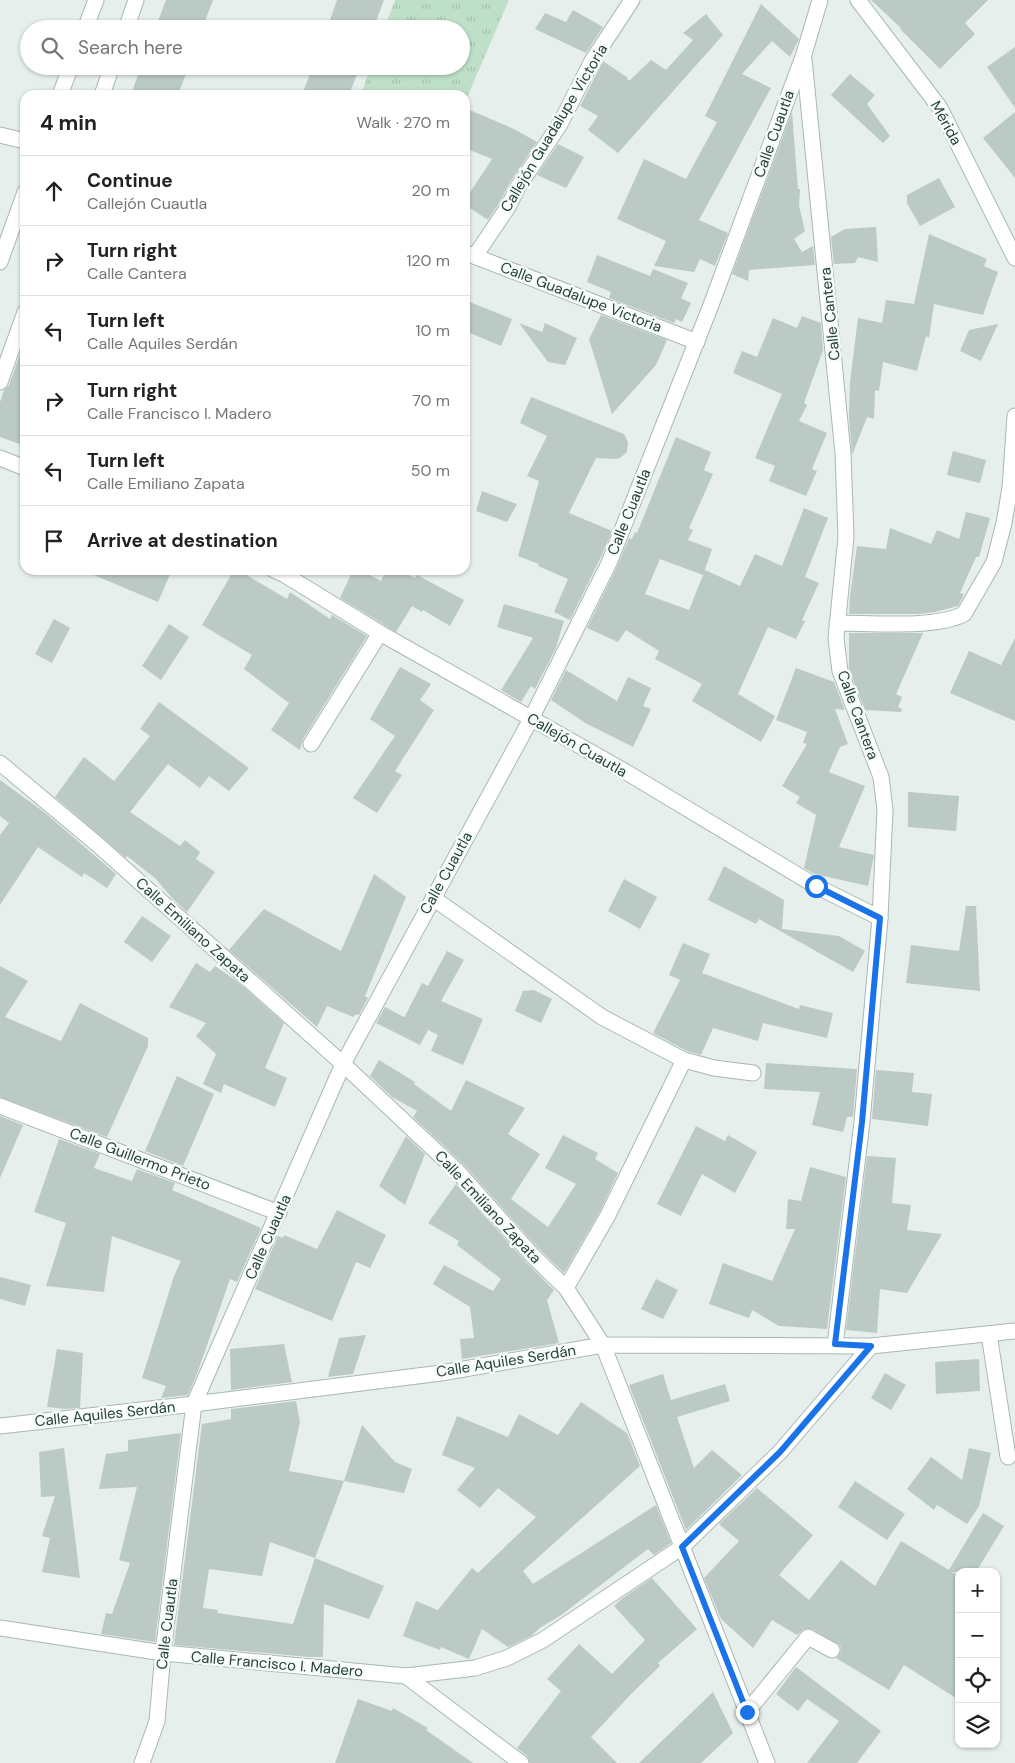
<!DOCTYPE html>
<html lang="en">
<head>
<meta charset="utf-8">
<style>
  body { margin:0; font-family:"DM Sans",sans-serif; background:#f2f2f2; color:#222 }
  .controls { position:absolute; right:15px; bottom:15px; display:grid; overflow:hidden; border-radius:10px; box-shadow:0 1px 4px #0004 }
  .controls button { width:45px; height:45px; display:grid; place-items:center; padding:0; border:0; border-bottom:1px solid #e0e0e0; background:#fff; color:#222; font:25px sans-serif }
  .stop { position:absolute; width:15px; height:15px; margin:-11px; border:4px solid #1a73e8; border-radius:50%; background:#fff }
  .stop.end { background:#1a73e8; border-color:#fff; box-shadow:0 1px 5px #0008 }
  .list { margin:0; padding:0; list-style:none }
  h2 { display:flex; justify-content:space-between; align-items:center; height:65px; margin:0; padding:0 20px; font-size:21px }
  h2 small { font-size:16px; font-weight:400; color:#767676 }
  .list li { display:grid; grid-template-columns:32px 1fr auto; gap:15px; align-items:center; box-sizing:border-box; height:70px; padding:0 20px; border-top:1px solid #e0e0e0 }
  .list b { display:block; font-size:19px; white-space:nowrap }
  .list p { margin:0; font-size:16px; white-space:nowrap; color:#767676 }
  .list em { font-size:16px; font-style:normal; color:#767676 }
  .icon { flex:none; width:28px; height:28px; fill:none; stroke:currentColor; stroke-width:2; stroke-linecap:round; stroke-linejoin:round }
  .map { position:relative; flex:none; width:1015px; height:1763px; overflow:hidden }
  .search { position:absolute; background:#fff; box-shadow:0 1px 4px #0004; left:20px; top:20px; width:450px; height:55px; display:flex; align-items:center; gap:12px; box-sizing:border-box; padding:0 18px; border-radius:28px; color:#767676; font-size:19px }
  .panel { position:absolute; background:#fff; box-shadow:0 1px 4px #0004; left:20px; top:90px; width:450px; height:485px; border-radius:15px }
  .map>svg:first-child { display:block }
  .park { fill:url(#park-tufts) }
  .building { fill:#bbcac4; fill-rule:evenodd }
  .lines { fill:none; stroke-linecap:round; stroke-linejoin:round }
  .minor-casing { stroke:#a8b8b2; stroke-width:17 }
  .minor { stroke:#fff; stroke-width:15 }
  .route { stroke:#1a73e8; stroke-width:6 }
  .labels { text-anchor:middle; stroke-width:5; stroke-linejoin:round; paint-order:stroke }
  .street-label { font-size:15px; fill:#24423a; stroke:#f7fbf9 }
</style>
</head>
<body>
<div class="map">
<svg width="1015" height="1763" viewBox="0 0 1015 1763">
  <defs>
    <pattern id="park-tufts" width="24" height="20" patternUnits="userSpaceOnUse" patternTransform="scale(1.25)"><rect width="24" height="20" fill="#bfe0c8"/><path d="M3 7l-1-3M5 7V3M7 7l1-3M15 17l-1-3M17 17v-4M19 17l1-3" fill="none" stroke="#a4c1ad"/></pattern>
  </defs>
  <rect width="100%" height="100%" fill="#e6efeb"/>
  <path class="park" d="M395,0H509L465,102V95H361L371,66H461V29H384Z"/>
  <g class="building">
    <path d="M166,0H213L202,29H155Z"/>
    <path d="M337,0H384L373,29H327Z"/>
    <path d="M871,0H988L965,23L975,34L940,69L900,29L901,28Z"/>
    <path d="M761,4L799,39L790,57L772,41L742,74L771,88L699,220L728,233L715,266L700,259L694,272L654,266L666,241L617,219L644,159L686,179L717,122L705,116Z"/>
    <path d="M573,10L603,27L586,53L535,29L545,13L566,22Z"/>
    <path d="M706,14L723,35L618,153L588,130L598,116L580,106L603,61L628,78L627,80H630L651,60L666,70L693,40L683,33Z"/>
    <path d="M1015,47V108L987,67Z"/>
    <path d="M141,66H189L178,95H131Z"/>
    <path d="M313,66H360L349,95H302Z"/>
    <path d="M850,74L875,95L867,104L890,136L883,143L831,95Z"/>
    <path d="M465,108L514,129L537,142L510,182L500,202L488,220L465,205V200L492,159L465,148Z"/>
    <path d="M792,112L798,189H800L799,206L805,231L794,239L802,252L813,246L815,265L749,270L748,281L732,274Z"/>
    <path d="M1015,112V178L983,138Z"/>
    <path d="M558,144L584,157L566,188L537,175Z"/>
    <path d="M939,178L955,207L920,226L907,203V195Z"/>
    <path d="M876,227L878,262L858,257L855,263L834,264L831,237L845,229Z"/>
    <path d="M929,234L987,259L984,266L998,272L983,315L934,304L929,338L926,336L917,371L883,362L879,391L875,390L874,419L867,417L852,455L849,416L850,382L858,318L882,323L886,300L914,304Z"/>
    <path d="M597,255L650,276L653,269L688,283L681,298L691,303L682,322L676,319L674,323L609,298L611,292L587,282Z"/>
    <path d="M465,300L512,319L501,346L465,331Z"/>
    <path d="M601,315L667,340L656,365L612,414L589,339Z"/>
    <path d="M802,316L821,323L823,350L804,403L807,405L799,421L827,433L812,469L817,471L806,496L769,481L775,466L755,458L782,394L733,373L742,351L757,357L773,318L797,328Z"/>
    <path d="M519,323L542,332L545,323L577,338L565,365L548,362Z"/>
    <path d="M998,324L981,361L960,351L969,330Z"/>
    <path d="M25,340V446L0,437V402L4,390L9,385Z"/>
    <path d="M531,397L624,434L628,442L627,452L620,458L615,459L596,458L569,513L612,531L600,559L570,620L554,612L568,579L538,566L539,564L518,556L539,481L527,476L547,436L520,423Z"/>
    <path d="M676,437L711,452L704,470L713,474L689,528L693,530L688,540L712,549L703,575L705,570L740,586L755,554L782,566L804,508L828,518L805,577L819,583L802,620L805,621L796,639L768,627L738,694L775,716L761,742L692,701L702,684L655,659L659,651L626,630L618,642L587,628L617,567L629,538L632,539L635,532L637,533ZM660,559L703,575L689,610L645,594Z"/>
    <path d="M953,451L986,460L980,483L947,475Z"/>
    <path d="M482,491L517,504L507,522L476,511Z"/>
    <path d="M966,512L990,518L979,557H976L960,593L964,594L958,606L935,612L919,614H849L850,596L857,546L886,549L890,528L931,544L937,530L959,539Z"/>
    <path d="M82,570H172L158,602Z"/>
    <path d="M234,570H238L287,599L290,592L330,619L332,615L367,636L303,739L300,750L271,730L289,703L244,669L252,655L202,625Z"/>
    <path d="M353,570H360L381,581L386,570H398L415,578L417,575L464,600L450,626L423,610L422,612L412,606L396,632L340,598Z"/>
    <path d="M504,604L564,621L556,648L535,689L531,686L521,702L501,690L533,638L497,627Z"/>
    <path d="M54,619L70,628L52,663L35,654Z"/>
    <path d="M169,624L189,637L161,680L142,666Z"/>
    <path d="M849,633H923L896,694L902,697L898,707L902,709L901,712L865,710L849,669Z"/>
    <path d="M1015,638V721L950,693L969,651L1001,665Z"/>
    <path d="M400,667L431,684L420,700L434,710L395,771L402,775L377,813L353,798L395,736L370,719Z"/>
    <path d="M796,668L834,682L845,710L835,709L848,744L840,747L829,772L865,786L839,847L874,855L868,886L815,874L804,868L816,815L796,803L800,797L782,786L807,744L803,743L807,732L776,720Z"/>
    <path d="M566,670L617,701L628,677L651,688L643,706L651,709L633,747L587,724L551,700Z"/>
    <path d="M159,702L249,768L229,791L209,776L200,788L168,764L130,812L180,846L185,840L200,852L196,859L215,872L187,912L172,898L156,879L127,856L126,858L55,797L84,757L114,781L150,736L140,729Z"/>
    <path d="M0,780L44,812L116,874L107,888L84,873L82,877L38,847L0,905V835L9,823L0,816Z"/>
    <path d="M908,792L959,796L956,831L908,827Z"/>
    <path d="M724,866L784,900L782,929L839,936L865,951L853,972L759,919L756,924L708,900Z"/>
    <path d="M374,874L406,897L365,996L368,998L359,1015L356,1014L353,1017L327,1006L317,1027L229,950L264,909L341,951Z"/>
    <path d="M624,879L657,897L640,929L608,911Z"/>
    <path d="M966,906H976L980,991L906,983L911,945L959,951Z"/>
    <path d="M142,916L171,936L152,962L124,942Z"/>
    <path d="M683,943L710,954L702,973L799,1009L800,1005L833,1013L827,1038L763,1023L758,1041L713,1028L701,1055L687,1051L653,1033L680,980L669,975Z"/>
    <path d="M447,951L464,960L441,1001L483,1019L463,1065L431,1051L438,1035L404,1018L422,983L428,986Z"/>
    <path d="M196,963L210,972L215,966L238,982L284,1023L265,1068L287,1078L275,1107L224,1084L221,1093L203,1084L216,1054L196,1036L206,1023L169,1007Z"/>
    <path d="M0,966L28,981L5,1017L61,1041L80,1003L148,1038V1046L107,1137L0,1097Z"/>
    <path d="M534,990L552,999L541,1023L515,1011L523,991Z"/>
    <path d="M385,1007L428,1030L420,1045L376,1023Z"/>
    <path d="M379,1060L415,1082L414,1084L451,1111L466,1080L525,1108L508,1134L540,1154L511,1199L548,1227L576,1184L545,1168L563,1135L598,1153L595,1159L618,1173L599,1213L564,1273L539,1249L465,1166L413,1117L417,1111L392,1097L370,1076Z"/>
    <path d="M766,1063L857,1069L853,1117H847L843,1132L812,1125L820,1092L764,1089Z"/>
    <path d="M876,1070L914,1073L912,1092L932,1094L928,1126L872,1119Z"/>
    <path d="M177,1076L214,1094L183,1166L145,1151Z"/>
    <path d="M0,1116L23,1125L0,1178Z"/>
    <path d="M696,1126L725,1141L728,1135L757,1152L735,1193L702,1174L681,1216L657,1204Z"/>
    <path d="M406,1136L425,1154L405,1205L379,1186Z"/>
    <path d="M59,1139L100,1154L94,1168L132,1181L137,1169L175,1183L172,1190L261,1228L237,1282L230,1279L198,1371L188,1395L161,1398L166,1386L142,1378L174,1276L181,1261L112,1236L104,1292L46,1286L66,1223L34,1212Z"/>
    <path d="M867,1156L896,1158L892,1203L911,1205L907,1230L942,1234L907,1293L880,1289L877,1333L846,1330Z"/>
    <path d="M810,1167L846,1177L827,1329L779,1326L752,1310L749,1318L709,1304L723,1263L772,1281L795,1229H786L788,1199L801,1201Z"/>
    <path d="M456,1184L525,1261L554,1290L547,1300L559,1343L462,1359L460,1339L474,1338L470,1307L433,1284L444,1265L493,1291L501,1279L457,1245L459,1241L428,1223Z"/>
    <path d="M337,1210L386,1235L370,1268L356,1262L332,1321L255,1289L278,1236L283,1238L284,1235L317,1249Z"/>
    <path d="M0,1277L31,1285L25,1306L0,1299Z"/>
    <path d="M656,1279L678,1290L663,1319L641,1309Z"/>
    <path d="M366,1335L353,1374L328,1377L339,1338Z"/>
    <path d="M284,1344L292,1382L231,1390L230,1349Z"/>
    <path d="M57,1349L83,1353L80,1408L65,1409L47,1407Z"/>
    <path d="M979,1359L980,1391L936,1394L935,1362Z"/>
    <path d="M885,1373L906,1385L891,1410L871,1398Z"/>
    <path d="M663,1374L671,1400L725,1384L730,1401L677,1417L694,1468L712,1450L742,1475L686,1530L629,1385Z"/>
    <path d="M296,1401L300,1422L289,1471L344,1481L315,1558L384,1586L369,1619L324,1604L323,1657H309L174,1645L202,1424L231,1419V1409ZM270,1542L315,1558L293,1624L217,1613L218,1610L203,1608L209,1569L262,1576Z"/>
    <path d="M581,1402L627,1433L640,1466L523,1571L533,1584L656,1505L671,1543L654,1555L648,1549L560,1616L541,1627L531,1636L508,1647L482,1629L469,1659L441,1647L440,1650L403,1636L416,1601L438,1610L472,1568L478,1573L536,1517L498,1488L480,1508L457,1490L475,1468L442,1455L457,1416L508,1437L519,1414L558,1435Z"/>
    <path d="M362,1425L395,1462L412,1469L404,1493L344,1481Z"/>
    <path d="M181,1433L155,1642L101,1634L106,1613L112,1614L130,1563L119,1560L137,1487L99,1489L106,1454L128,1451V1440Z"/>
    <path d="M64,1448L66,1464L80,1578L42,1572L50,1538L42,1536L55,1496L41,1497L39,1452Z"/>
    <path d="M969,1448L991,1453L979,1506L967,1524L937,1505L934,1510L907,1489L931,1457L962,1480Z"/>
    <path d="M855,1481L905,1514L887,1540L838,1507Z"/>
    <path d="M757,1488L813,1535L779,1575L809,1600L841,1560L875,1586L901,1541L949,1570L983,1513L1004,1526L976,1572H952L959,1576V1700L904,1665L889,1690L836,1658L840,1654L841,1649L840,1645L812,1629H804L797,1635L772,1620L753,1648L721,1619L704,1578L739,1541L719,1524Z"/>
    <path d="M652,1578L697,1629L658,1663L660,1666L633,1692L591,1737L617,1763H530L527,1756L517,1748L561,1691L547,1679L579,1644L612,1674L645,1640L614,1606L620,1600Z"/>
    <path d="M796,1667L881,1731L857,1763H807L839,1721L807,1699L798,1711L776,1694Z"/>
    <path d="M713,1692L733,1733L701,1763H639Z"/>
    <path d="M358,1699L392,1711L393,1708L428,1728L426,1730L473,1763H335Z"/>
  </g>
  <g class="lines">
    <g class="minor-casing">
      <g id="minor">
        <path d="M858,0L940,108L1015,258"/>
        <path d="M85,29L96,0"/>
        <path d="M126,29L136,0"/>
        <path d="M804,59L843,453L846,537L836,638L840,671L881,777L885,810L880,918L862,1122L835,1345"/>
        <path d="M60,95L71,66"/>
        <path d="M102,95L112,66"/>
        <path d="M0,135L25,141"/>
        <path d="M466,253L697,342"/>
        <path d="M475,256L508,207L518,187L560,124L592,61L632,0"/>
        <path d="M0,262L25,192"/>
        <path d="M0,382L25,312"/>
        <path d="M0,458L25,468"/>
        <path d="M274,570L285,575L380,633L626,772L816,886L880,918"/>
        <path d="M837,623C871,623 934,629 964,614L994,562L1004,523L1010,488L1015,416"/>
        <path d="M311,744L380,633"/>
        <path d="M0,763L97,844L343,1064L458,1172L532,1255L566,1288L603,1345L767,1763"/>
        <path d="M433,898L602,1017L684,1060L714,1068L753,1073"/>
        <path d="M0,1106L279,1213"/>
        <path d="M566,1288L607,1217L684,1060"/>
        <path d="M989,1334L1008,1457"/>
        <path d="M0,1426L194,1404L441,1373L603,1345L871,1346L1015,1331"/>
        <path d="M0,1628L163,1653L406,1676L475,1668L507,1658L543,1640L682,1547L780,1452L871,1346"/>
        <path d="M406,1676L521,1763"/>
        <path d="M747,1712L808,1637L832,1650"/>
        <path d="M142,1763L157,1721L163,1653L194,1404L343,1064L531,719L609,563L711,305L804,54L820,0"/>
      </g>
    </g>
    <use href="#minor" class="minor"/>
  </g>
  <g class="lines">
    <path class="route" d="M747,1712L682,1547L780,1452L871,1346L835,1344L862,1122L880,918L816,886"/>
  </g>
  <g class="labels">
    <g class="street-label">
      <text transform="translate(946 123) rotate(61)" y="5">Mérida</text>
      <text transform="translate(554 128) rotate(-59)" y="5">Callejón Guadalupe Victoria</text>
      <text transform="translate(774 134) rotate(-70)" y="5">Calle Cuautla</text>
      <text transform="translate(581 297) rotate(21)" y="5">Calle Guadalupe Victoria</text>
      <text transform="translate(830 314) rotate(-96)" y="5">Calle Cantera</text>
      <text transform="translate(629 512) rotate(-68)" y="5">Calle Cuautla</text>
      <text transform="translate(858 715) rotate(70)" y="5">Calle Cantera</text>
      <text transform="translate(577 745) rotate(30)" y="5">Callejón Cuautla</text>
      <text transform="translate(446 873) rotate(-61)" y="5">Calle Cuautla</text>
      <text transform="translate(193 930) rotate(42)" y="5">Calle Emiliano Zapata</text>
      <text transform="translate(140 1159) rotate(21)" y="5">Calle Guillermo Prieto</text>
      <text transform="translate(488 1207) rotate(47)" y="5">Calle Emiliano Zapata</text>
      <text transform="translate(268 1237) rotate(-66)" y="5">Calle Cuautla</text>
      <text transform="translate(506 1361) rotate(-9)" y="5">Calle Aquiles Serdán</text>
      <text transform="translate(105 1414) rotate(-6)" y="5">Calle Aquiles Serdán</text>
      <text transform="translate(167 1624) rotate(-83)" y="5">Calle Cuautla</text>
      <text transform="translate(277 1664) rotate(5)" y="5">Calle Francisco I. Madero</text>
    </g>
  </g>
</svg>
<div class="controls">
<button>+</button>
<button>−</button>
<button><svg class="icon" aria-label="locate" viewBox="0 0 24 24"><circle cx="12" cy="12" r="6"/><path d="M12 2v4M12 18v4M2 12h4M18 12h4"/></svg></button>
<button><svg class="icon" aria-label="layers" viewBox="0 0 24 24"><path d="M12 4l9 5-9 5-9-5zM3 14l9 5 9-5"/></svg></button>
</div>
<div class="stop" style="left:816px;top:886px"></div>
<div class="stop end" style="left:747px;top:1712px"></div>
<div class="search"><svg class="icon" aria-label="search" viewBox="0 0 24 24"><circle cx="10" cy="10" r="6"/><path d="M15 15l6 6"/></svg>Search here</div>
<section class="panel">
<h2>4 min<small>Walk · 270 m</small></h2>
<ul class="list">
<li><svg class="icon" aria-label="ahead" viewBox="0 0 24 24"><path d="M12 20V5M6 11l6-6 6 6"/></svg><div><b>Continue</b><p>Callejón Cuautla</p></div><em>20 m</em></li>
<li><svg class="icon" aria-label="right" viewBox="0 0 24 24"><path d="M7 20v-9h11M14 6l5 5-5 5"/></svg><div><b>Turn right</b><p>Calle Cantera</p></div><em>120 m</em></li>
<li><svg class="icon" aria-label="left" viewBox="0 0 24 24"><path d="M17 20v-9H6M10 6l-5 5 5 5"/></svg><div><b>Turn left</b><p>Calle Aquiles Serdán</p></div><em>10 m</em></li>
<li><svg class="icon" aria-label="right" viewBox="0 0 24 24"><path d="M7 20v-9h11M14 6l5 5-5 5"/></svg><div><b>Turn right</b><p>Calle Francisco I. Madero</p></div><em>70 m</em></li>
<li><svg class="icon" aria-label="left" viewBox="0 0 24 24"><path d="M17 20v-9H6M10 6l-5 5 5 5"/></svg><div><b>Turn left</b><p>Calle Emiliano Zapata</p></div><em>50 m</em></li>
<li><svg class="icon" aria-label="arrive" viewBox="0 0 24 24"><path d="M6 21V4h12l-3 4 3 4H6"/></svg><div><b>Arrive at destination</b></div></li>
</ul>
</section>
</div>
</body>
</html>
